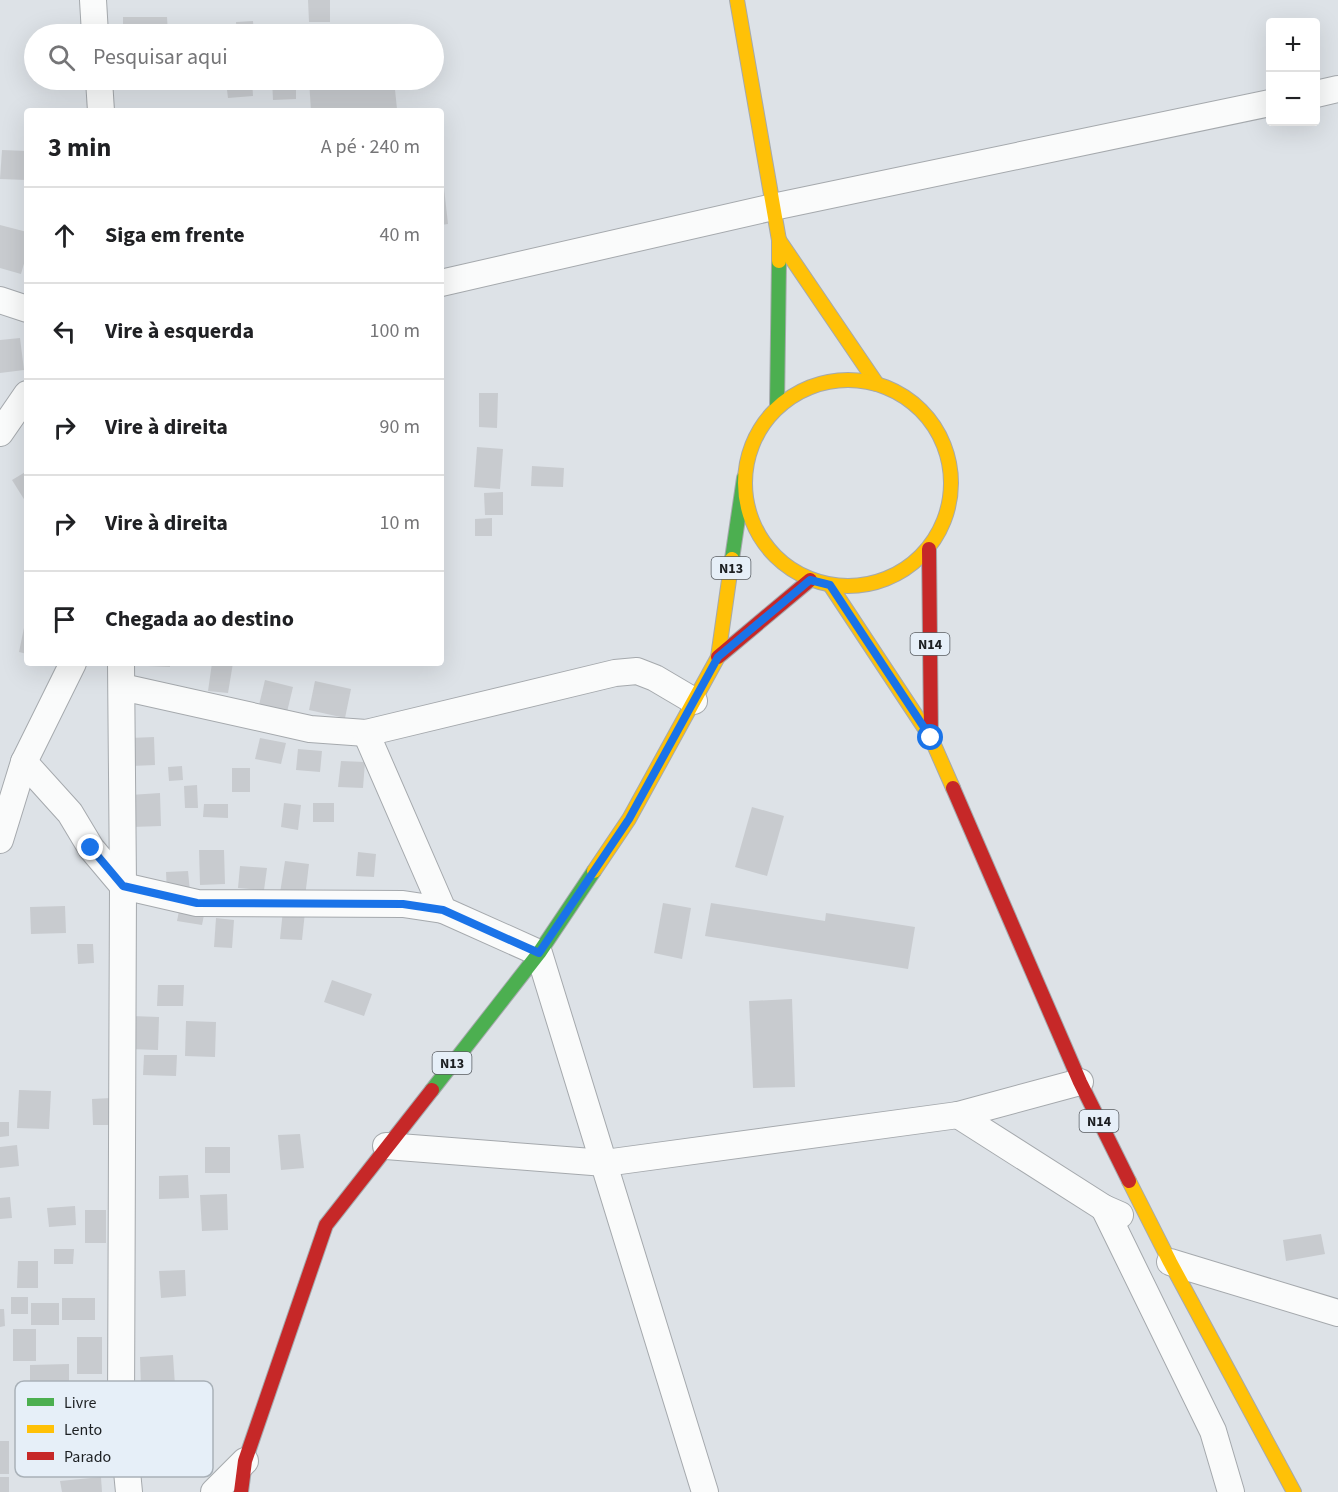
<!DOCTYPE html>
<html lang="pt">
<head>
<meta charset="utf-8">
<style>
  body { margin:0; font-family:"Source Sans 3",sans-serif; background:#f2f2f2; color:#202124 }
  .controls { position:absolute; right:18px; top:18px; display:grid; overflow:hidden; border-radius:6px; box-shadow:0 6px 24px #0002 }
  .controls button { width:54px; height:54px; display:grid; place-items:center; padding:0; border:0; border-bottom:2px solid #e0e0e0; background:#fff; color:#202124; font:30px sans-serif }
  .stop { position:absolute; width:18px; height:18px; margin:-14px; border:4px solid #1a73e8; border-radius:50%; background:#fff }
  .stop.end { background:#1a73e8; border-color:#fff; box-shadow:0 2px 6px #0008 }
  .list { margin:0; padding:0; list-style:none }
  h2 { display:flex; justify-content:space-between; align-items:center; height:78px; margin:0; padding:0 24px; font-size:26px }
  h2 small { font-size:20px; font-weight:400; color:#757577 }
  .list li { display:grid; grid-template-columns:39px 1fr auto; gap:18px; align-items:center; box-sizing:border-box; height:96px; padding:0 24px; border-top:2px solid #e0e0e0 }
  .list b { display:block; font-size:22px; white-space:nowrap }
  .list em { font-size:20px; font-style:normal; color:#757577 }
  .icon { flex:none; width:33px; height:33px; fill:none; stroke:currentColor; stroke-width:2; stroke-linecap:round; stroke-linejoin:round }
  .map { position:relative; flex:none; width:1338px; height:1492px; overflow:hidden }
  .search { position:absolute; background:#fff; box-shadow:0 6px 24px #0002; left:24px; top:24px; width:420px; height:66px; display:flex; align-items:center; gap:15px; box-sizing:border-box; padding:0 21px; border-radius:33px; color:#757577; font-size:22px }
  .panel { position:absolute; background:#fff; box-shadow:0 6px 24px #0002; left:24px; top:108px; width:420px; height:558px; border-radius:6px }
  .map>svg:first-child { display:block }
  .building { fill:#c8cbcf }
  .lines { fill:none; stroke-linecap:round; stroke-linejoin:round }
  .street-casing { stroke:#a5a9ad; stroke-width:28 }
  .fast-casing { stroke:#a5a9ad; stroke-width:16 }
  .slow-casing { stroke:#a5a9ad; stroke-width:16 }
  .jam-casing { stroke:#a5a9ad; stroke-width:16 }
  .street { stroke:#fafbfb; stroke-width:26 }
  .fast { stroke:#4caf50; stroke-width:14 }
  .slow { stroke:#ffc107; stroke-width:14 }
  .jam { stroke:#c62828; stroke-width:14 }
  .route { stroke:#1a73e8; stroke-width:8 }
  .labels { text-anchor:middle; stroke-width:6; stroke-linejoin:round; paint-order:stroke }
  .shield { fill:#e6eff8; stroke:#595d62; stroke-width:1.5 }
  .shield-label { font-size:14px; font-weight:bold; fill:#1c1f22 }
  .key { fill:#e6eff8; stroke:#a9b1b8; stroke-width:1.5 }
  .key-label { font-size:16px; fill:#1c1f22 }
</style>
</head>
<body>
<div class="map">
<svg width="1338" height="1492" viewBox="0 0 1338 1492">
  <rect width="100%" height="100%" fill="#dde2e7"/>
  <g class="building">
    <path d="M308,0H330V22H309Z"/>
    <path d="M123,17H167L168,34H123Z"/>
    <path d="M253,21L254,34H237L236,22Z"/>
    <rect x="301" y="27" width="21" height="7"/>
    <rect x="343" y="31" width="22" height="3"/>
    <path d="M252,80L253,96L228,98L226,82Z"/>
    <path d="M272,80H296V99L273,100Z"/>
    <path d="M309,80H394L397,109L311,111Z"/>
    <path d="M2,150L27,151V180L0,179Z"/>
    <path d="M441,188H444L448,224L441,225Z"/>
    <path d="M0,225L27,232V253L21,274L0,268Z"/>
    <path d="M20,338L24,370L0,373V340Z"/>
    <path d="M479,393H498L497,428L479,427Z"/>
    <path d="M477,447L503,449L500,489L474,487Z"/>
    <path d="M532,466L564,468L563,487L531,486Z"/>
    <path d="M27,471V504L12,480Z"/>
    <path d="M503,492V515H485L484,493Z"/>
    <path d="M492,518V536H475V519Z"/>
    <path d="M26,618L27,619V654L19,652Z"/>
    <path d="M148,663H170V667L148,666Z"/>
    <path d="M212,663H233L228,693L208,691Z"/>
    <path d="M265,680L293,687L287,712L259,705Z"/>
    <path d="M315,681L351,689L345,718L309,710Z"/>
    <path d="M154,737L155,765L131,766L130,738Z"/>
    <path d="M260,738L286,743L281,764L255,759Z"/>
    <path d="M298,749L322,751L320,772L296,770Z"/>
    <path d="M341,761L365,762L363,788L338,787Z"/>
    <path d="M182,766L183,780L169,781L168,767Z"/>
    <rect x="232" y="768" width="18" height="24"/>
    <path d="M197,785L198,808H185L184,786Z"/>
    <path d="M160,793L161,826L132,827L130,795Z"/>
    <path d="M284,803L301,805L298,830L281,827Z"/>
    <rect x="313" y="803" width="21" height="19"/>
    <path d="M204,804H228V818L203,817Z"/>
    <path d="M752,807L784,816L767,876L735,867Z"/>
    <path d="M199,850H224L225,884L200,885Z"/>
    <path d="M358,852L376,854L374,877L356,876Z"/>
    <path d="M285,861L309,864L305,897L280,893Z"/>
    <path d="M240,866L267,868L264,890L238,888Z"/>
    <path d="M188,871L190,892L167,893L166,872Z"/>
    <path d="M663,903L691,908L682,959L654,953Z"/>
    <path d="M711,903L825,921L826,913L915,927L908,969L705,936Z"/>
    <path d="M65,906L66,933L31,934L30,907Z"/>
    <path d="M180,906L205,910L202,925L177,921Z"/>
    <path d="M283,910L305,912L302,940L280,939Z"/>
    <path d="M216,918L234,920L232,948L214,947Z"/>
    <path d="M77,944H93L94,963L78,964Z"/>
    <path d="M332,980L372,994L364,1016L324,1002Z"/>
    <path d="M158,985H184L183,1006H157Z"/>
    <path d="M792,999L795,1087L753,1088L749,1001Z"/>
    <path d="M131,1016L159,1017L158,1050L130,1049Z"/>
    <path d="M186,1021L216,1022L215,1057L185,1056Z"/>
    <path d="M144,1055H177L176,1076L143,1075Z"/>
    <path d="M19,1090L51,1091L49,1129L17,1128Z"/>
    <path d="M111,1098L112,1125H93L92,1099Z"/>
    <path d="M0,1122H9V1136L0,1137Z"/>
    <path d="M300,1134L304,1168L281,1170L278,1135Z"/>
    <path d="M17,1145L19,1166L0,1168V1147Z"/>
    <rect x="205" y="1147" width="25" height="26"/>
    <path d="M188,1175L189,1198L159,1199V1176Z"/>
    <path d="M227,1194L228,1230L202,1231L200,1195Z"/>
    <path d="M10,1197L12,1218L0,1219V1198Z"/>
    <path d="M75,1206L76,1225L49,1227L47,1208Z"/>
    <rect x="85" y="1210" width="21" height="33"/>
    <path d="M1321,1234L1325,1254L1286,1261L1283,1240Z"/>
    <path d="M54,1249H74L73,1264H54Z"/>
    <path d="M18,1261H38V1288H17Z"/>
    <path d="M185,1270L186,1296L161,1298L159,1271Z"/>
    <rect x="11" y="1297" width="17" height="17"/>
    <rect x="62" y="1298" width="33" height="22"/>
    <rect x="31" y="1303" width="28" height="22"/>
    <path d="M0,1309H4L5,1326L0,1327Z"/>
    <rect x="13" y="1329" width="23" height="32"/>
    <rect x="77" y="1337" width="25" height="37"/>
    <path d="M173,1355L175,1386L141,1387L140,1357Z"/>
    <path d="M69,1364V1387L30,1388V1365Z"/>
    <rect x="0" y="1441" width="9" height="33"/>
    <rect x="0" y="1477" width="9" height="15"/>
    <path d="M101,1477L102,1492H62L60,1481Z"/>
  </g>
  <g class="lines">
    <g class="street-casing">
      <g id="street">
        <path d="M93,0L95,34"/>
        <path d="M99,80L101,111"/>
        <path d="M1316,94L1338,89"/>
        <path d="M441,283L773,207L1270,103"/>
        <path d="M0,300L27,309"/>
        <path d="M0,433L27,394"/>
        <path d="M121,663L123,886L121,1409L129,1492"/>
        <path d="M122,687L310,729L366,733L615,673L637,671L655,678L694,701"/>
        <path d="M366,733L443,910L539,953L705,1492"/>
        <path d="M24,762L70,813L91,848L123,886L197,903L403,904L443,910"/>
        <path d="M0,840L24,762L73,663"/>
        <path d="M958,1115L1104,1208L1120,1215"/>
        <path d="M386,1146L605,1163L958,1115L1080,1082"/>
        <path d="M1104,1208L1213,1431L1231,1492"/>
        <path d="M1170,1262L1338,1313"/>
        <path d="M214,1492L245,1461"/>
      </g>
    </g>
    <g class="fast-casing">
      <g id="fast">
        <path d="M777,407L779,261"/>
        <path d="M732,559L744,478"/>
        <path d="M432,1090L539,953L594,871"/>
      </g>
    </g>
    <g class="slow-casing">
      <g id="slow">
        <path d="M737,0L779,240V261"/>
        <path d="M779,240L877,384"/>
        <circle cx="848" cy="483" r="103"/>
        <path d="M830,585L931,738L953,788"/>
        <path d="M594,871L629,819L718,657L732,559"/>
        <path d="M1129,1181L1170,1262L1294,1492"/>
      </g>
    </g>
    <g class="jam-casing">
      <g id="jam">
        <path d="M929,549L931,738"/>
        <path d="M718,657L810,580"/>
        <path d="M953,788L1080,1082L1129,1181"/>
        <path d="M241,1492L245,1461L326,1225L432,1090"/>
      </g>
    </g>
    <use href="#street" class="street"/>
    <use href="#fast" class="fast"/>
    <use href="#slow" class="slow"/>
    <use href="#jam" class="jam"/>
  </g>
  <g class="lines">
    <path class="route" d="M91,848L123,886L197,903L403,904L443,910L539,953L629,819L718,657L810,580L830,585L931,738"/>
  </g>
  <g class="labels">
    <g class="shield">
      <rect x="711.5" y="557" width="39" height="22" rx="4.5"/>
      <rect x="910.5" y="633" width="39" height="22" rx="4.5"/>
      <rect x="432.5" y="1052" width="39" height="22" rx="4.5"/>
      <rect x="1079.5" y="1110" width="39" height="22" rx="4.5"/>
    </g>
    <g class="shield-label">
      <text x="731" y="573">N13</text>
      <text x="930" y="649">N14</text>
      <text x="452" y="1068">N13</text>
      <text x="1099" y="1126">N14</text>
    </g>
  </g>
  <rect x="15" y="1381" width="198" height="96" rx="9" class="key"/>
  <rect x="27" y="1398" width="27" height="8" fill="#4caf50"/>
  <rect x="27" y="1425" width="27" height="8" fill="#ffc107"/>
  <rect x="27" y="1452" width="27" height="8" fill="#c62828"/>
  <g class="key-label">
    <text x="64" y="1408">Livre</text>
    <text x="64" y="1435">Lento</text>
    <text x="64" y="1462">Parado</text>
  </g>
</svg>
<div class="controls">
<button>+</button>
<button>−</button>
</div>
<div class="stop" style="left:931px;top:738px"></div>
<div class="stop end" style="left:91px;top:848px"></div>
<div class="search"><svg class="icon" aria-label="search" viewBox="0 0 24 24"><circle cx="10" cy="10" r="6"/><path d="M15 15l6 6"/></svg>Pesquisar aqui</div>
<section class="panel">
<h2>3 min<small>A pé · 240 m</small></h2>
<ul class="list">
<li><svg class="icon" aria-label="ahead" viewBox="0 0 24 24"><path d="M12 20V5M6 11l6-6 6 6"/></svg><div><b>Siga em frente</b></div><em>40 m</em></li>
<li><svg class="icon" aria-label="left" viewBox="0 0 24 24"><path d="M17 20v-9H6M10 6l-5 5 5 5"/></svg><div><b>Vire à esquerda</b></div><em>100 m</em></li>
<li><svg class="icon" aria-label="right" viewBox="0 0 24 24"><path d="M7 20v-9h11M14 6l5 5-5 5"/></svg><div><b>Vire à direita</b></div><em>90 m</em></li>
<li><svg class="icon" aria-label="right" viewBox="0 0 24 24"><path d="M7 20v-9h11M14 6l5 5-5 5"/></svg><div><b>Vire à direita</b></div><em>10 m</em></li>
<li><svg class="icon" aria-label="arrive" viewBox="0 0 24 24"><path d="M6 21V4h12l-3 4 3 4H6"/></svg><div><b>Chegada ao destino</b></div></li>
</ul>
</section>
</div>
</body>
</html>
